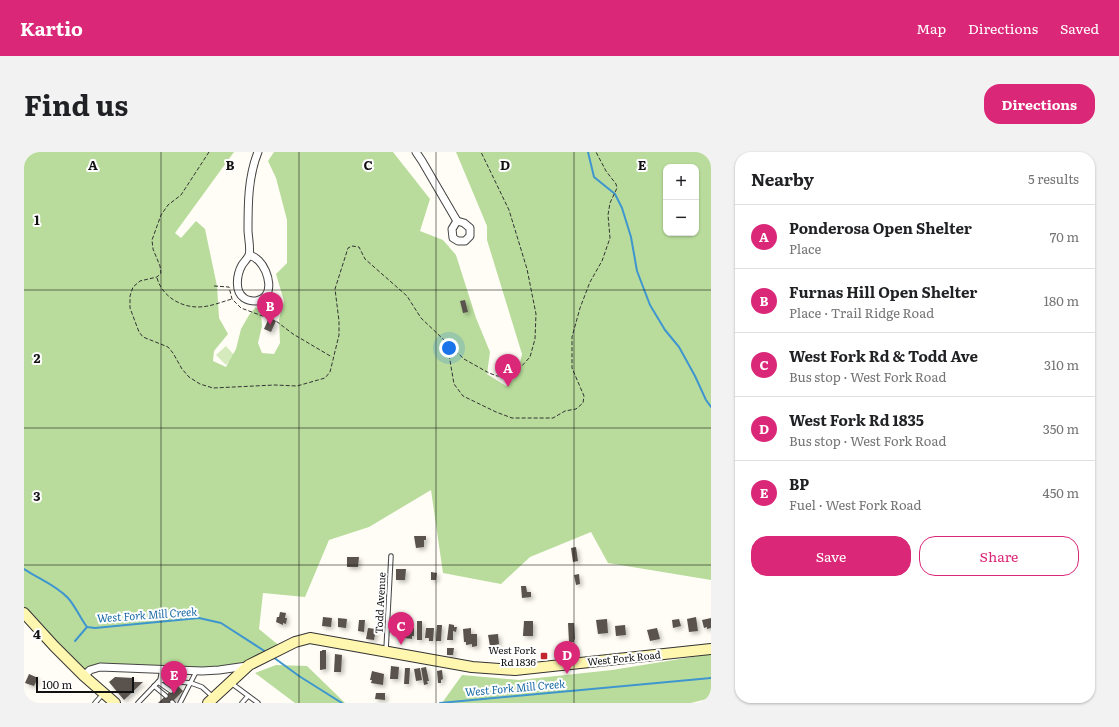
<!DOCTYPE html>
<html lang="en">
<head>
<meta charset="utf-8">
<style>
  body { margin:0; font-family:Literata,serif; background:#f2f2f2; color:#202124 }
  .controls { position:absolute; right:12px; top:12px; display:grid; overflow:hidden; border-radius:8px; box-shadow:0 1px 3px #0004 }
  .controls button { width:36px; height:36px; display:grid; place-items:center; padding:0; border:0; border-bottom:1px solid #e0e0e0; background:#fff; color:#202124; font:20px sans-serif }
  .scale { position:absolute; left:12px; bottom:10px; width:98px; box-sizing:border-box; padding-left:4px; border:2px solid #111; border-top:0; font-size:11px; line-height:14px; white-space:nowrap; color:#111; -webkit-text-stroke:3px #fff; paint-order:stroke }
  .you { position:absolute; left:425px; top:196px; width:14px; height:14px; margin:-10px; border:3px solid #fff; border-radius:50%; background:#1a73e8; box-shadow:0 0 0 6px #1a73e833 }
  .badge { display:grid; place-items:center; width:26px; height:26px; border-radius:50%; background:#db2777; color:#fff; font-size:13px; font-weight:700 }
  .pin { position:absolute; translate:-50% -33px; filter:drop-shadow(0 1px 2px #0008) }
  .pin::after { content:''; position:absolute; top:21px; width:14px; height:12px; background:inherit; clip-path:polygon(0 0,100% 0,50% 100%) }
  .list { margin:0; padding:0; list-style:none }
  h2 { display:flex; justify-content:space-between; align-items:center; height:52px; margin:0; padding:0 16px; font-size:17px }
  h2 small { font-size:13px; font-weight:400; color:#757577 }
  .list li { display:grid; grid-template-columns:26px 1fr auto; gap:12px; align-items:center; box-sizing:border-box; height:64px; padding:0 16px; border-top:1px solid #e0e0e0 }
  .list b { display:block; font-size:15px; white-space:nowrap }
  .list p { margin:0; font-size:13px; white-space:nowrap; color:#757577 }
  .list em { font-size:13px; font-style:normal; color:#757577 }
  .actions { display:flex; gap:8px; padding:12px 16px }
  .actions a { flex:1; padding:9px 0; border:1px solid #db2777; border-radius:16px; text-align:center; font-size:14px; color:#db2777 }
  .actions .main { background:#db2777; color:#fff }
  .map { position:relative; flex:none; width:687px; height:551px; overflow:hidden; border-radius:16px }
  header { display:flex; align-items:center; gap:24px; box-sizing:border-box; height:56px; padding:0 20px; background:#db2777; color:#fff }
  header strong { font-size:19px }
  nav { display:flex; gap:22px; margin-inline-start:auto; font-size:14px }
  .intro { display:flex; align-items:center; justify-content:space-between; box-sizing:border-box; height:96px; padding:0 24px }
  h1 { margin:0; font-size:28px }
  .button { padding:10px 18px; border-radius:16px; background:#db2777; color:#fff; font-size:14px; font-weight:700 }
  main { display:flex; gap:24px; padding:0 24px }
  aside { flex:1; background:#fff; border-radius:16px; box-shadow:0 1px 3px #0004 }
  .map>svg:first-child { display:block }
  .green { fill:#d5ebbd }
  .forest { fill:#b9dc9c; fill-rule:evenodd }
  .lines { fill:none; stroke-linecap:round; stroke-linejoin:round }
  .stream { stroke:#3f96cf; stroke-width:2 }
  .building { fill:#5a524d; filter:url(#shadow) }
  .lane-casing { stroke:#444; stroke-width:5.5 }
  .street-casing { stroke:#444; stroke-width:9 }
  .secondary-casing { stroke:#333; stroke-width:12 }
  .path { stroke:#333; stroke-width:1; stroke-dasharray:4 2; stroke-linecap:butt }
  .lane { stroke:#fff; stroke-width:3.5 }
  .street { stroke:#fff; stroke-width:7 }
  .secondary { stroke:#fff6b0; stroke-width:10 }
  .grid { fill:none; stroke:#111; stroke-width:1; stroke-opacity:0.55 }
  .poi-dot { fill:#c4262e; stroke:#fff; stroke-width:1.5 }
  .labels { text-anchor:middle; stroke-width:4; stroke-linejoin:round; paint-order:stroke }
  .street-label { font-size:10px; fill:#111; stroke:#fff }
  .poi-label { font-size:10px; fill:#111; stroke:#fff; text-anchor:end }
  .water-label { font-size:11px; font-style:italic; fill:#1768a6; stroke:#fff }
  .grid-label { font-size:13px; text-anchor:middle; font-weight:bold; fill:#111; stroke:#fff; stroke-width:4; stroke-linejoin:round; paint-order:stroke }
</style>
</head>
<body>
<header>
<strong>Kartio</strong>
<nav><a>Map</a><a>Directions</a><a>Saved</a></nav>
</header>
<div class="intro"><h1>Find us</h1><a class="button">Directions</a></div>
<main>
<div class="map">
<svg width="687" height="551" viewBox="0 0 687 551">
  <defs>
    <filter id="shadow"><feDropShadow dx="2.5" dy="2.5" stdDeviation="2" flood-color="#0004"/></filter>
  </defs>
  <rect width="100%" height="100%" fill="#fffdf5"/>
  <path class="green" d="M202,194L211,204L202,213L192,203Z"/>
  <g class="forest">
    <path d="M0,0H210L151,81L157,86L172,69L181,77L193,134L195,166L204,182L190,199L189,209L202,215L212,197L217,177L225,163L232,155L237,162L238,174L234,191L238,201L250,202L256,191L255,167L260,149L252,122L263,111V68L252,26L244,9L250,0H369L406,47L396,79L419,88L432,103L452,166L466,200L463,222L482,234L493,224L498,202L463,88V74L432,0H687V428L584,411L567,380L506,405L477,432L419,421L407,338L345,375L305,388L281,445L239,441L235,477L258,496L212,516L76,515L60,524L0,461ZM642,15H672V81H642Z"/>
    <path d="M687,502V546L667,551H418L438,523L495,528L588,518Z"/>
    <path d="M252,513L283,514L321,551H271L231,521Z"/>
  </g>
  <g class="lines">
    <g class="stream">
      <path d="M564,0L570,25L591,42L598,56L607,85L613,119L626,153L641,178L655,195L671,224L682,248L687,255"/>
      <path d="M0,417C15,427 32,433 44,446C52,455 56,466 63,475L71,476L175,466L197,471L242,500"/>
      <path d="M51,489L63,475"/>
      <path d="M249,505L275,524L318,551"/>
      <path d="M416,551L687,526"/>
    </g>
  </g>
  <g class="building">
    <path d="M441,148L444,160L439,161L436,149Z"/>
    <path d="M245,166L252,169L247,180L240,177Z"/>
    <path d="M390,384H402V388H400V395L392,396Z"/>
    <path d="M552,395L554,409L549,410L547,396Z"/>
    <path d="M323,405H335L334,415H323Z"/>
    <path d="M372,417H382L381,428H372Z"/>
    <path d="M407,420L413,421L412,428H407Z"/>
    <path d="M555,422L556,432L552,433L550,423Z"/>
    <path d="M497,434H502L503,440H507V445L498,446Z"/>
    <path d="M256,460L262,461L261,466H263L262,472L259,471V473L252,470L253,465H255Z"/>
    <path d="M299,465L308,466L307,475L298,474Z"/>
    <path d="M672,465L674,479L665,480L663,467Z"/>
    <path d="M314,466L323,467L322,476L314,475Z"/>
    <path d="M687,466V476L683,477V475L680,476L678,468Z"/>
    <path d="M583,467L584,481L574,482L572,468Z"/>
    <path d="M655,467L657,474L649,476L648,468Z"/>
    <path d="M335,468H341L340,480L334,479Z"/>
    <rect x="393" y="469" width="5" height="19"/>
    <path d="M500,469H509V484H499Z"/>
    <path d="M544,471H550L551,487L550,488V490H545Z"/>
    <path d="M425,472L430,473V475H433L432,480L429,479V488H423Z"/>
    <path d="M413,473H418L417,489H412Z"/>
    <path d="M601,473L602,483L592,484L591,474Z"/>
    <path d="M344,476L352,477L350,488L342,487Z"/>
    <path d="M372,476H380V486H373V484H372Z"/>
    <path d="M381,476H390V484H388V487L381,486Z"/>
    <path d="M402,476H410L409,489H405V486H401Z"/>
    <path d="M447,476V482H453V494L448,495V492L442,493V490H440L439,477Z"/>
    <path d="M633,476L636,487L626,489L623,478Z"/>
    <path d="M474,482L475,492L466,494L464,483Z"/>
    <path d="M423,496H430L429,503H423Z"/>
    <path d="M298,498H302V517L296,518V499H298Z"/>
    <path d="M311,502L318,503L317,520H310Z"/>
    <path d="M367,514L375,515L374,527H366Z"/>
    <path d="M402,515L405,529H403L404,532L400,533L397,516Z"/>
    <path d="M381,516H386L385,532H380Z"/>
    <path d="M396,516L398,528L392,529L390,517Z"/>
    <path d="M418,518L419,527L417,528V531H414L413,519Z"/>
    <path d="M348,519L360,522L359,533L347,531L348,528H346Z"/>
    <path d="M5,522L14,526L10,534L1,531Z"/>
    <path d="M91,525L109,526L108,530H119L100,548L85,530Z"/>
    <path d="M153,533L159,539L147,551H134Z"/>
    <path d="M352,541H361V548L351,547Z"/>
  </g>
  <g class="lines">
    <g class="lane-casing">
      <g id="lane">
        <path d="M362,498L367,404"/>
        <path d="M136,528L167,531L178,535L189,545"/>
        <path d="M134,530L147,539"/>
        <path d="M207,531L234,551"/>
        <path d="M130,534L142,544"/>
        <path d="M148,550L149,551"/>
        <path d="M71,551L79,542"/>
        <path d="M114,551L136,528L138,517"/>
        <path d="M156,551L173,518"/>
        <path d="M218,551L224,544"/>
      </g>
    </g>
    <g class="street-casing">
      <g id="street">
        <path d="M392,0L398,9L433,69"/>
        <path d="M433,69L440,71L446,76V84L441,89H434L429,86L428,77Z"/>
        <path d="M225,103C229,104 232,106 235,109C245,119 252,146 232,149C228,149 224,149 220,146C210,139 213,122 218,113C220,110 224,106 225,103C227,98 224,84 224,78C224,52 224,25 234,0"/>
        <path d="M60,524L66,518L76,515L178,519L195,518L223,514"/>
      </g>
    </g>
    <g class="secondary-casing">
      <g id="secondary">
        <path d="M0,461L30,494L60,524L91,551"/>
        <path d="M184,551L225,513L271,490L286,486L448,515L491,518L687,497"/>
      </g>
    </g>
    <g class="path">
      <path d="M185,0L157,43L144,53L137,63L128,88L129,97L136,114L137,121L133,125L116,129L109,135L106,144V156L115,180L119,185L144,195L149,201L158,217L165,225L176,232L189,236L251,233L273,234L301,226L306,220L315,183V169L311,137L324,96L328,94L335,95L341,107L383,144L397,166L440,207L465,221L473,224H484L496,216L506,205L511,187L512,162L503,117L485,58L457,0"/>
      <path d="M133,126C138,144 156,155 174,155C186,155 197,150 208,147"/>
      <path d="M190,134L205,135L208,147L217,156L252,169L269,182L308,205"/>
      <path d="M423,191L430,232L439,244L472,260L488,266H529L541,259L552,257L559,251L560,244L548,216V185L556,156L566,130L578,109L586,86L584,63L586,51L593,36L592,32L582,19L572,0"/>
    </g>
    <use href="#lane" class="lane"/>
    <use href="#street" class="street"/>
    <use href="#secondary" class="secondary"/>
  </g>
  <path class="grid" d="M137,0V551M275,0V551M412,0V551M550,0V551M0,138H687M0,276H687M0,413H687"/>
  <rect class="poi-dot" x="516" y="500" width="8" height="8" rx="2"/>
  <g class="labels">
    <g class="street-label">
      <text transform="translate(356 451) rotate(-87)" y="4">Todd Avenue</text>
      <text transform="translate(600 506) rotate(-6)" y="4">West Fork Road</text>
    </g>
    <g class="poi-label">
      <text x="512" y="502">West Fork<tspan x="512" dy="12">Rd 1836</tspan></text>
    </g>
    <g class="water-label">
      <text transform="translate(123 463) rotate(-4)" y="4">West Fork Mill Creek</text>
      <text transform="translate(491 536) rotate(-5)" y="4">West Fork Mill Creek</text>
    </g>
  </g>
  <g class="grid-label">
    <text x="69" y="18">A</text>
    <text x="206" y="18">B</text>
    <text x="344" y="18">C</text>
    <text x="481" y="18">D</text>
    <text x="618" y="18">E</text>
    <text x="13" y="73">1</text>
    <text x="13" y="211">2</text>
    <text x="13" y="349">3</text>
    <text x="13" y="487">4</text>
  </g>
</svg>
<div class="controls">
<button>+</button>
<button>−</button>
</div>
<div class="scale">100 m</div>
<div class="you"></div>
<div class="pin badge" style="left:484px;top:235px">A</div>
<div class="pin badge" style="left:246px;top:173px">B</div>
<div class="pin badge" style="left:377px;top:493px">C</div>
<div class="pin badge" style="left:543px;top:522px">D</div>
<div class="pin badge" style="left:150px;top:542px">E</div>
</div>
<aside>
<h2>Nearby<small>5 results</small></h2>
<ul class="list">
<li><span class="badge">A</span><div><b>Ponderosa Open Shelter</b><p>Place</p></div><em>70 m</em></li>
<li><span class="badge">B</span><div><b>Furnas Hill Open Shelter</b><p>Place · Trail Ridge Road</p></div><em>180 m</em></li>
<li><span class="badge">C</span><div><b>West Fork Rd &amp; Todd Ave</b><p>Bus stop · West Fork Road</p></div><em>310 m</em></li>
<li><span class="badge">D</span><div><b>West Fork Rd 1835</b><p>Bus stop · West Fork Road</p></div><em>350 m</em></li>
<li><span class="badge">E</span><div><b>BP</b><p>Fuel · West Fork Road</p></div><em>450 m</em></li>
</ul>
<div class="actions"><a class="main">Save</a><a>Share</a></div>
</aside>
</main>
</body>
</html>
